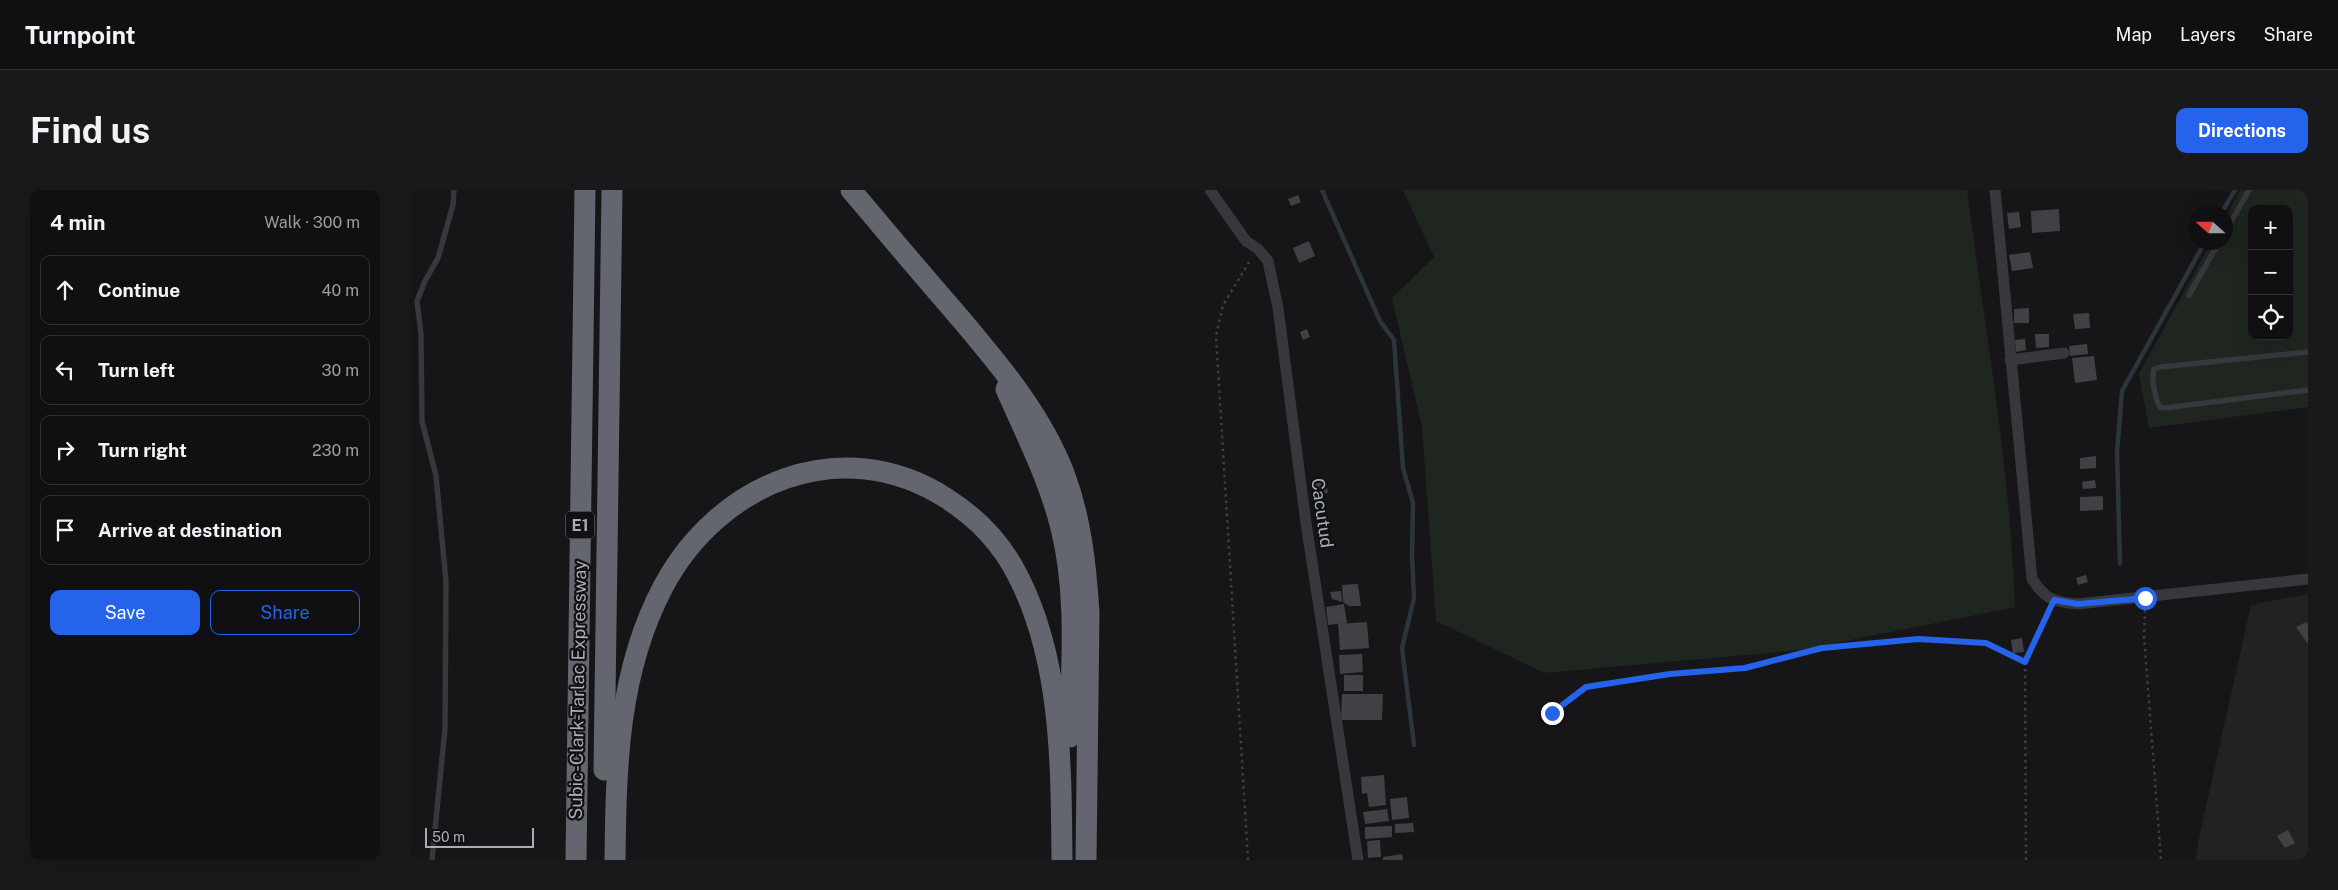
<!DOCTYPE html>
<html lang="en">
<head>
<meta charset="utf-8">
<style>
  body { margin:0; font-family:"Public Sans",sans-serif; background:#19191b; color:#f1f3f6 }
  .controls { position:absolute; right:15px; top:15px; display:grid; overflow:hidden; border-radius:10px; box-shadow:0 5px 20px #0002 }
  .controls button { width:45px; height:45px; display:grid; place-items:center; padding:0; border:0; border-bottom:1px solid #303032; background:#101012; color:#f1f3f6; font:25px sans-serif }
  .compass { position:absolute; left:1778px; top:15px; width:45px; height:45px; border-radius:50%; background:#101012; box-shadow:0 5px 20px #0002; rotate:291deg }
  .scale { position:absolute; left:15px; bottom:12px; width:109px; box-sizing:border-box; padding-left:5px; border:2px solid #a8adb8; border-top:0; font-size:14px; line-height:18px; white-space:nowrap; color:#a8adb8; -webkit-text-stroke:4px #111113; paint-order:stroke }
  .stop { position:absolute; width:15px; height:15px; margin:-11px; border:4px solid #2563eb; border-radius:50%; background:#fff }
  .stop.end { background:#2563eb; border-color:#fff; box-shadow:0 1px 5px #0008 }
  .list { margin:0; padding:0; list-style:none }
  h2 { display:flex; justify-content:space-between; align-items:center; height:65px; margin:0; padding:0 20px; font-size:21px }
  h2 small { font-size:16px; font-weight:400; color:#9c9d9f }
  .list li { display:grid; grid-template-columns:32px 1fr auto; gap:15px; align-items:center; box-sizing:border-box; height:70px; margin:0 10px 10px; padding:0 10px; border:1px solid #303032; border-radius:10px }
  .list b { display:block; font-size:19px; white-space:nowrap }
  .list em { font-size:16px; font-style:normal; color:#9c9d9f }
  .actions { display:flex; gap:10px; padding:15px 20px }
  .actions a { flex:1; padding:11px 0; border:1px solid #2563eb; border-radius:10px; text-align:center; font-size:18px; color:#2563eb }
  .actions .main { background:#2563eb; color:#fff }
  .icon { flex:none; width:28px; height:28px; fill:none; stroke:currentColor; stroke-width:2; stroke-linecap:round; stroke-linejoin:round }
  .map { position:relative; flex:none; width:1898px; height:670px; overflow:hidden; border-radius:10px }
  header { display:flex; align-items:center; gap:30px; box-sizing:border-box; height:70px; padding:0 25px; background:#101012; border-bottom:1px solid #303032 }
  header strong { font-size:24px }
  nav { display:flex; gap:28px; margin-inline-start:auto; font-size:18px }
  .intro { display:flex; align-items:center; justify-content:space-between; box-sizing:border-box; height:120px; padding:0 30px }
  h1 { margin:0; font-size:35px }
  .button { padding:12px 22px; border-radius:10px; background:#2563eb; color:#fff; font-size:18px; font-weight:700 }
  main { display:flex; gap:30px; padding:0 30px }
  aside { flex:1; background:#101012; border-radius:10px; box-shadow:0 5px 20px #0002 }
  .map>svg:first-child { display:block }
  .built { fill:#222225 }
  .green { fill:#1e261f; fill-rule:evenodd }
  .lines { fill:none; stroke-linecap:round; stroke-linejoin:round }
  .stream { stroke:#2c353c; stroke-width:4.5 }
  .building { fill:#404145 }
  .path { stroke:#3d3f44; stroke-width:2.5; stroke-dasharray:2.5 4; stroke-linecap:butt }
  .service { stroke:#37383d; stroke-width:5.5 }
  .minor { stroke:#37383d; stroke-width:11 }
  .motorway { stroke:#63666e; stroke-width:21 }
  .route { stroke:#2563eb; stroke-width:6 }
  .labels { text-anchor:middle; stroke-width:4.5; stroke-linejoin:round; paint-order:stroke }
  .shield { fill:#111113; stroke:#7b7e86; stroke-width:1 }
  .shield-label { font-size:16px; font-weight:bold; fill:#a8adb8 }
  .street-label { font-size:18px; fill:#a8adb8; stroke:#111113 }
</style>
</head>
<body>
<header>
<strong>Turnpoint</strong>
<nav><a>Map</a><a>Layers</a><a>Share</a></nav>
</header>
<div class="intro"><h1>Find us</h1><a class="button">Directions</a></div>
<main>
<aside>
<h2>4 min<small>Walk · 300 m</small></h2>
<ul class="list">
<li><svg class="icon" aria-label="ahead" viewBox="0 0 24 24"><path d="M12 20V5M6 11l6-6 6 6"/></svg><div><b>Continue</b></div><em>40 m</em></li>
<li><svg class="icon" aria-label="left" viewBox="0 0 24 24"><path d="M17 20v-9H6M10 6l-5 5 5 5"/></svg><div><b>Turn left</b></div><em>30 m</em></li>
<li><svg class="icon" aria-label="right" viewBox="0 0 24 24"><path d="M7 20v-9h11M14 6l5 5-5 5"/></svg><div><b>Turn right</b></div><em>230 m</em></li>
<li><svg class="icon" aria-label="arrive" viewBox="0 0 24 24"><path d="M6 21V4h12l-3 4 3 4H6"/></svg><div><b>Arrive at destination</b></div></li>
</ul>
<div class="actions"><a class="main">Save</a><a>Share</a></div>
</aside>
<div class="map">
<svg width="1898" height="670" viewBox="0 0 1898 670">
  <rect width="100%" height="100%" fill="#161618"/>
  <path class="built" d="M1898,404V670H1786L1788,652L1841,415Z"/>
  <g class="green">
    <path d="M993,0H1557C1575,139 1600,277 1605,417L1391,460L1134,483L1026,431L1012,237L982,108L1024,67Z"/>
    <path d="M1830,0H1898V217L1739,238L1729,184L1801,53L1816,52V27ZM1842,19H1879V146H1842Z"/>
  </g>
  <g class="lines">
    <g class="stream">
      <path d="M912,0L970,131L984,150L993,278L1003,313L1002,366L1004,408L992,458L1004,555"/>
      <path d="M1812,22L1825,0"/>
      <path d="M1710,373L1707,262L1712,201L1795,52"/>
    </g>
  </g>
  <g class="building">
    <path d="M888,5L891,12L881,16L878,9Z"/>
    <path d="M1649,19L1650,41L1622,43L1621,21Z"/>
    <path d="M1609,22L1611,37L1599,39L1597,23Z"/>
    <path d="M899,51L905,66L889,73L883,58Z"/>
    <path d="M1620,62L1623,78L1602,81L1599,65Z"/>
    <path d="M1619,118V133H1604V119Z"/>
    <path d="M1679,123L1680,138L1665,139L1663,124Z"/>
    <path d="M897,139L900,147L893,150L890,142Z"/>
    <path d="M1625,144H1639V157L1626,158Z"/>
    <path d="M1615,149L1616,160L1606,162L1605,150Z"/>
    <path d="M1677,154L1678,164L1660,166L1659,156Z"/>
    <path d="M1684,166L1687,190L1665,193L1662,168Z"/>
    <path d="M1686,266V278L1670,279V268Z"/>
    <path d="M915,288L918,303L907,305L904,290Z"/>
    <path d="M1685,290L1686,298L1673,299L1672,292Z"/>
    <path d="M1693,306V320L1670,321V307Z"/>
    <path d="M1676,385L1678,392L1668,395L1666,388Z"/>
    <path d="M948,394L951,416H939L933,412L932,395Z"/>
    <path d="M931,401L932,412L922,409L920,402Z"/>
    <path d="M934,414L937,433L928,434L957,432L959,458L930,460L928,434L918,435L916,417Z"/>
    <path d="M1896,432L1898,434V454L1886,437Z"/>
    <path d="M1612,448L1614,462L1603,463L1601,450Z"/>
    <path d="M952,464L953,482L930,484L929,465Z"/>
    <rect x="934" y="485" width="19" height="16"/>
    <path d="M932,504H973L972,530H931Z"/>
    <path d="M974,585L976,615L959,617L957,603L952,604L951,587Z"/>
    <path d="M997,607L999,628L982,630L980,609Z"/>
    <path d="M977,619L979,631L955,634L953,622Z"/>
    <path d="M1003,633L1004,642L985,643V634Z"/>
    <path d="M982,636V647L955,649V637Z"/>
    <path d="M1878,640L1885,653L1875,658L1867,646Z"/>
    <path d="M970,650L971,667L958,668L957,651Z"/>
    <path d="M992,664L993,670H973V667Z"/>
  </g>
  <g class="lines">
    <g class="path">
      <path d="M1735,420L1734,446L1751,670"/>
      <path d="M1142,523L1176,497L1259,484L1335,478L1412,458L1507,449L1576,453L1615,471"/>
      <path d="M838,670L806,146L813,115L841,69"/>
      <path d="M1616,670L1615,471L1639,420"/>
    </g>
    <g class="service">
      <path d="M1816,41L1839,0"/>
      <path d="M1779,105L1809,52"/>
      <path d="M1898,162L1750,177L1744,179C1741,189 1745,208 1750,217L1755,218L1898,200"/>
      <path d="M22,670L35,539L36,391L26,286L12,231L11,144L7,111L15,91L28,68L43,15L44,0"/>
    </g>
    <g class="minor">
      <path d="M800,0L836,51L848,59L858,71L868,118L896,333L948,670"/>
      <path d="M1585,0L1622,389C1636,410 1644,412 1668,414L1898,389"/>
      <path d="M1600,170L1654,163"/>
    </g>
    <g class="motorway">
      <path d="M441,0C475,40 509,81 544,121C586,171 630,221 654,283C671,328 676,375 679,423L676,670"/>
      <path d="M596,199C616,245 639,289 651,338C668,406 661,478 660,547"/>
      <path d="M194,580L202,0"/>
      <path d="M166,670L175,0"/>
      <path d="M205,670C206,576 208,482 253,397C308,293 431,241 536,308C566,327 592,354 608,386C652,472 651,575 652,670"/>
    </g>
  </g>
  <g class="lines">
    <path class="route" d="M1142,523L1176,497L1260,484L1335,478L1412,458L1508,449L1576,453L1615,472L1644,410L1668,414L1735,408"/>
  </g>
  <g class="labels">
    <rect class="shield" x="156" y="321.5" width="28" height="27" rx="4"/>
    <g class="shield-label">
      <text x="170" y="341">E1</text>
    </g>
    <g class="street-label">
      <text transform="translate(912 323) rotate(82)" y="6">Cacutud</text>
      <text transform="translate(168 500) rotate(-89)" y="6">Subic-Clark-Tarlac Expressway</text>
    </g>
  </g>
</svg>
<div class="controls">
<button>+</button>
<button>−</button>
<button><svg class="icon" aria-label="locate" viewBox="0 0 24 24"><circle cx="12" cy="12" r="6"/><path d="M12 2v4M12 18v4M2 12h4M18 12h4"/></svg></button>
</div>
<svg class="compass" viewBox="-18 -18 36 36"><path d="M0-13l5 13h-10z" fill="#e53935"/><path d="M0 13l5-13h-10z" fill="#9c9d9f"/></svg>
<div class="scale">50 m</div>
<div class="stop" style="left:1735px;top:408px"></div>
<div class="stop end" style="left:1142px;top:523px"></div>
</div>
</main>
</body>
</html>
